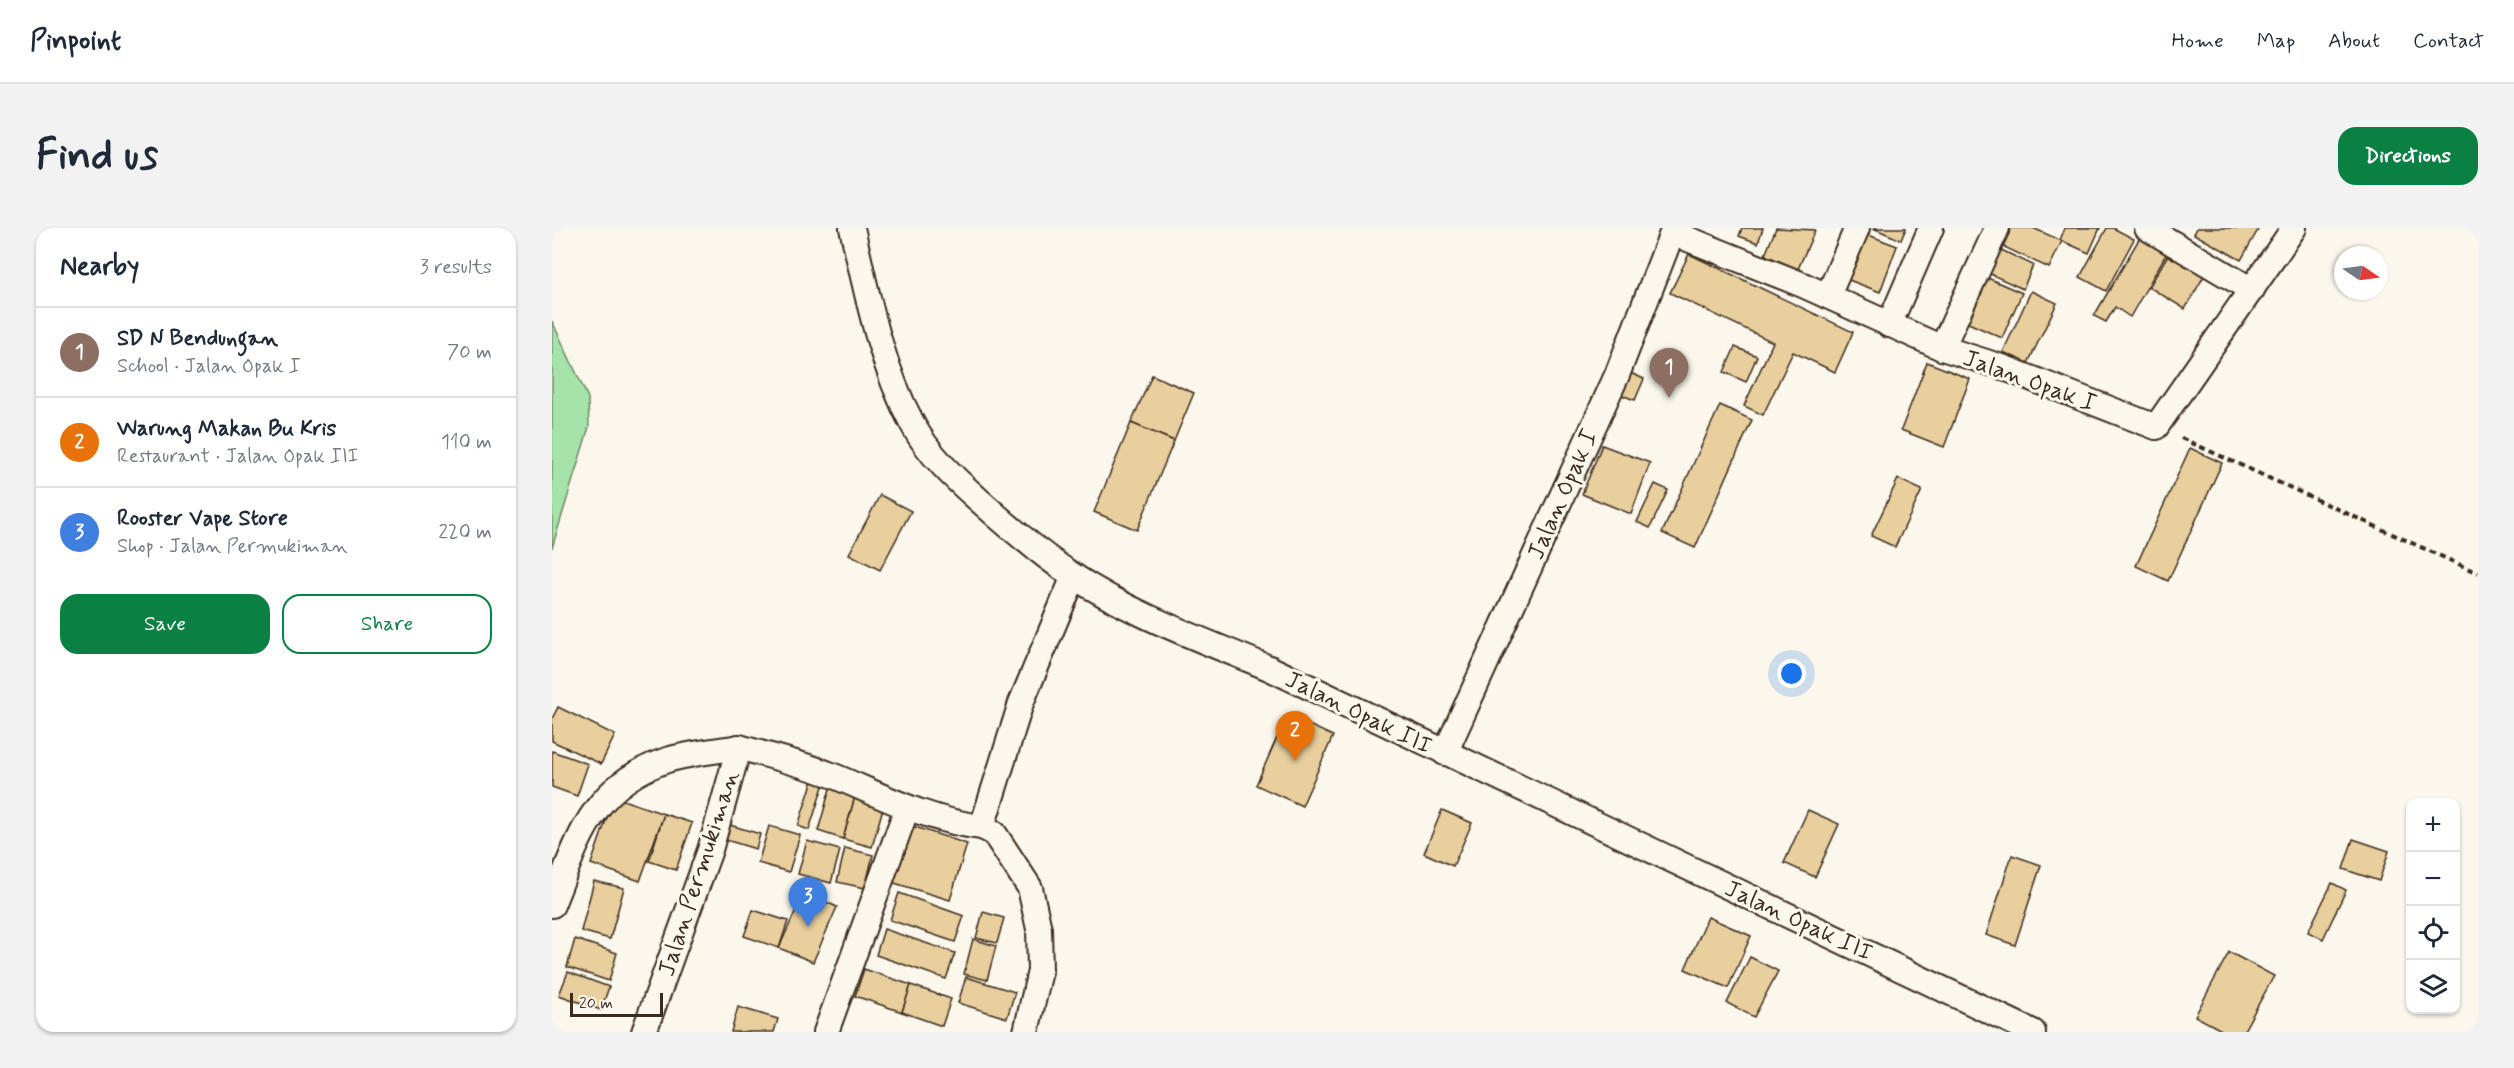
<!DOCTYPE html>
<html lang="en">
<head>
<meta charset="utf-8">
<style>
  body { margin:0; font-family:Mynerve,sans-serif; background:#f2f2f3; color:#1f2937 }
  .controls { position:absolute; right:18px; bottom:18px; display:grid; overflow:hidden; border-radius:12px; box-shadow:0 2px 4px #0004 }
  .controls button { width:54px; height:54px; display:grid; place-items:center; padding:0; border:0; border-bottom:2px solid #e0e1e3; background:#fff; color:#1f2937; font:30px sans-serif }
  .compass { position:absolute; left:1782px; top:18px; width:54px; height:54px; border-radius:50%; background:#fff; box-shadow:0 2px 4px #0004; rotate:103deg }
  .scale { position:absolute; left:18px; bottom:15px; width:93px; box-sizing:border-box; padding-left:6px; border:3px solid #3b2a1e; border-top:0; font-size:16px; line-height:21px; white-space:nowrap; color:#3b2a1e; -webkit-text-stroke:4px #fbf7ec; paint-order:stroke }
  .you { position:absolute; left:1240px; top:446px; width:21px; height:21px; margin:-15px; border:4px solid #fff; border-radius:50%; background:#1a73e8; box-shadow:0 0 0 9px #1a73e833 }
  .badge { display:grid; place-items:center; width:39px; height:39px; border-radius:50%; background:#0b8043; color:#fff; font-size:20px; font-weight:700 }
  .pin { position:absolute; translate:-50% -50px; filter:drop-shadow(0 2px 3px #0008) }
  .pin::after { content:''; position:absolute; top:32px; width:21px; height:18px; background:inherit; clip-path:polygon(0 0,100% 0,50% 100%) }
  .list { margin:0; padding:0; list-style:none }
  h2 { display:flex; justify-content:space-between; align-items:center; height:78px; margin:0; padding:0 24px; font-size:26px }
  h2 small { font-size:20px; font-weight:400; color:#747a83 }
  .list li { display:grid; grid-template-columns:39px 1fr auto; gap:18px; align-items:center; box-sizing:border-box; height:90px; padding:0 24px; border-top:2px solid #e0e1e3 }
  .list b { display:block; font-size:22px; white-space:nowrap }
  .list p { margin:0; font-size:20px; white-space:nowrap; color:#747a83 }
  .list em { font-size:20px; font-style:normal; color:#747a83 }
  .actions { display:flex; gap:12px; padding:18px 24px }
  .actions a { flex:1; padding:14px 0; border:2px solid #0b8043; border-radius:18px; text-align:center; font-size:21px; color:#0b8043 }
  .actions .main { background:#0b8043; color:#fff }
  .icon { flex:none; width:33px; height:33px; fill:none; stroke:currentColor; stroke-width:2; stroke-linecap:round; stroke-linejoin:round }
  .map { position:relative; flex:none; width:1926px; height:804px; overflow:hidden; border-radius:18px }
  header { display:flex; align-items:center; gap:36px; box-sizing:border-box; height:84px; padding:0 30px; background:#fff; border-bottom:2px solid #e0e1e3 }
  header strong { font-size:28px }
  nav { display:flex; gap:33px; margin-inline-start:auto; font-size:21px }
  .intro { display:flex; align-items:center; justify-content:space-between; box-sizing:border-box; height:144px; padding:0 36px }
  h1 { margin:0; font-size:42px }
  .button { padding:15px 27px; border-radius:18px; background:#0b8043; color:#fff; font-size:21px; font-weight:700 }
  main { display:flex; gap:36px; padding:0 36px }
  aside { flex:1; background:#fff; border-radius:18px; box-shadow:0 2px 4px #0004 }
  .map>svg:first-child { display:block }
  .green { fill:#a5e3ab; stroke:#708664; stroke-width:1.5 }
  .building { fill:#e8cf9d; stroke:#3b2a1e; stroke-width:1.5 }
  .lines { fill:none; stroke-linecap:round; stroke-linejoin:round }
  .minor-casing { stroke:#3b2a1e; stroke-width:28 }
  .path { stroke:#3b2a1e; stroke-width:4; stroke-dasharray:6 4.5; stroke-linecap:butt }
  .minor { stroke:#fbf7ec; stroke-width:24 }
  .labels { text-anchor:middle; stroke-width:6; stroke-linejoin:round; paint-order:stroke }
  .street-label { font-size:24px; fill:#3b2a1e; stroke:#fbf7ec }
</style>
</head>
<body>
<header>
<strong>Pinpoint</strong>
<nav><a>Home</a><a>Map</a><a>About</a><a>Contact</a></nav>
</header>
<div class="intro"><h1>Find us</h1><a class="button">Directions</a></div>
<main>
<aside>
<h2>Nearby<small>3 results</small></h2>
<ul class="list">
<li><span class="badge" style="background:#8d6e63">1</span><div><b>SD N Bendungan</b><p>School · Jalan Opak I</p></div><em>70 m</em></li>
<li><span class="badge" style="background:#e8710a">2</span><div><b>Warung Makan Bu Kris</b><p>Restaurant · Jalan Opak III</p></div><em>110 m</em></li>
<li><span class="badge" style="background:#3f7fe0">3</span><div><b>Rooster Vape Store</b><p>Shop · Jalan Permukiman</p></div><em>220 m</em></li>
</ul>
<div class="actions"><a class="main">Save</a><a>Share</a></div>
</aside>
<div class="map">
<svg width="1926" height="804" viewBox="0 0 1926 804">
  <rect width="100%" height="100%" fill="#fbf7ec"/>
  <filter id="ink" filterUnits="userSpaceOnUse"><feTurbulence type="fractalNoise" baseFrequency=".0167" numOctaves="2"/><feDisplacementMap in="SourceGraphic" scale="12" xChannelSelector="R" yChannelSelector="G"/><feConvolveMatrix kernelMatrix="1 2 1 2 8 2 1 2 1" color-interpolation-filters="sRGB"/></filter>
  <g filter="url(#ink)">
    <path class="green" d="M0,93L36,170L37,199L0,320Z"/>
    <g class="building">
      <path d="M1190,0H1211L1206,15L1187,8Z"/>
      <path d="M1224,0L1263,2L1246,41L1213,27Z"/>
      <path d="M1321,0H1354L1349,12Z"/>
      <path d="M1456,0H1481L1510,13L1497,40L1448,17Z"/>
      <path d="M1513,0H1548L1537,25L1508,12Z"/>
      <path d="M1555,0H1561L1582,11L1554,63L1528,49Z"/>
      <path d="M1645,0H1707L1689,32L1642,6Z"/>
      <path d="M1306,3L1345,18L1328,64L1289,49Z"/>
      <path d="M1590,6L1617,21L1578,89L1563,79L1554,94L1542,88Z"/>
      <path d="M1620,20L1656,41L1633,81L1597,59Z"/>
      <path d="M1447,21L1481,37L1471,61L1436,45Z"/>
      <path d="M1137,26L1301,104L1283,144L1241,124L1211,187L1192,178L1221,114L1118,65Z"/>
      <path d="M1431,48L1470,65L1450,110L1412,93Z"/>
      <path d="M1479,63L1505,75L1476,135L1451,124Z"/>
      <path d="M1183,119L1205,128L1194,154L1172,144Z"/>
      <path d="M1375,134L1418,151L1392,219L1349,202Z"/>
      <path d="M1076,144L1092,151L1083,172L1067,166Z"/>
      <path d="M600,147L642,165L622,213L579,195Z"/>
      <path d="M1168,177L1200,192L1143,320L1110,305Z"/>
      <path d="M579,195L622,213L585,302L542,284Z"/>
      <path d="M1050,217L1098,235L1079,286L1030,266Z"/>
      <path d="M1638,220L1670,235L1616,353L1584,338Z"/>
      <path d="M1346,251L1370,262L1343,319L1319,308Z"/>
      <path d="M1103,256L1116,262L1098,300L1085,294Z"/>
      <path d="M328,267L359,283L328,342L297,326Z"/>
      <path d="M6,479L63,507L49,536L0,513V491Z"/>
      <path d="M735,487L781,508L750,578L704,557Z"/>
      <path d="M0,523L36,536L25,568L0,559Z"/>
      <path d="M261,552L272,555L257,602L246,598Z"/>
      <path d="M279,557L304,565L291,611L266,603Z"/>
      <path d="M304,565L333,573L320,619L291,611Z"/>
      <path d="M62,569L112,586L88,653L39,636Z"/>
      <path d="M890,582L920,595L901,638L872,625Z"/>
      <path d="M1256,582L1287,596L1263,649L1232,635Z"/>
      <path d="M112,586L140,595L124,642L97,633Z"/>
      <path d="M178,597L208,606L204,621L174,612Z"/>
      <path d="M357,597L415,616L398,672L339,654Z"/>
      <path d="M217,598L248,607L237,644L206,635Z"/>
      <path d="M1801,611L1837,623L1827,653L1791,641Z"/>
      <path d="M255,613L288,622L279,655L246,646Z"/>
      <path d="M293,620L321,627L313,660L285,654Z"/>
      <path d="M1460,627L1489,637L1463,717L1434,707Z"/>
      <path d="M42,653L72,660L58,711L29,703Z"/>
      <path d="M1780,655L1794,662L1771,711L1756,704Z"/>
      <path d="M252,664L285,679L261,734L227,720Z"/>
      <path d="M347,665L412,688L403,714L338,692Z"/>
      <path d="M201,682L236,693L227,720L192,708Z"/>
      <path d="M431,684L452,690L445,715L424,710Z"/>
      <path d="M1156,689L1199,708L1176,760L1133,741Z"/>
      <path d="M332,701L403,725L394,751L324,727Z"/>
      <path d="M23,711L65,725L57,753L15,739Z"/>
      <path d="M421,711L444,718L435,752L412,746Z"/>
      <path d="M1677,724L1722,748L1691,804H1673L1643,788Z"/>
      <path d="M1198,729L1226,743L1202,789L1175,775Z"/>
      <path d="M312,741L359,757L350,784L303,768Z"/>
      <path d="M16,744L57,759L49,782L7,767Z"/>
      <path d="M414,749L463,764L455,790L406,775Z"/>
      <path d="M359,757L399,771L390,798L350,784Z"/>
      <path d="M186,779L226,791L222,804H179Z"/>
    </g>
    <g class="lines">
      <g class="minor-casing">
        <g id="minor">
          <path d="M300,0C315,66 328,135 360,195C376,226 402,250 428,273C458,300 487,325 520,347C580,387 651,412 717,440L1481,804"/>
          <path d="M1595,0L1700,62"/>
          <path d="M1121,5L1251,57L1390,120L1450,139L1604,199L1742,0"/>
          <path d="M1276,68L1305,0"/>
          <path d="M1337,97L1379,0"/>
          <path d="M1390,120L1445,0"/>
          <path d="M893,525L1065,147L1122,0"/>
          <path d="M0,677C27,610 40,557 115,532C138,525 164,523 187,519"/>
          <path d="M92,804L158,622L187,519C217,528 248,535 277,546C327,566 376,593 430,599"/>
          <path d="M274,804L355,580"/>
          <path d="M474,804L488,743L487,701L478,660L442,605L430,599L469,475L522,348"/>
        </g>
      </g>
      <path class="path" d="M1629,210L1926,345"/>
      <use href="#minor" class="minor"/>
    </g>
  </g>
  <g class="labels">
    <g class="street-label">
      <text transform="translate(1478 152) rotate(20)" y="8">Jalan Opak I</text>
      <text transform="translate(1010 266) rotate(-66)" y="8">Jalan Opak I</text>
      <text transform="translate(807 484) rotate(26)" y="8">Jalan Opak III</text>
      <text transform="translate(146 645) rotate(-72)" y="8">Jalan Permukiman</text>
      <text transform="translate(1247 692) rotate(25)" y="8">Jalan Opak III</text>
    </g>
  </g>
</svg>
<div class="controls">
<button>+</button>
<button>−</button>
<button><svg class="icon" aria-label="locate" viewBox="0 0 24 24"><circle cx="12" cy="12" r="6"/><path d="M12 2v4M12 18v4M2 12h4M18 12h4"/></svg></button>
<button><svg class="icon" aria-label="layers" viewBox="0 0 24 24"><path d="M12 4l9 5-9 5-9-5zM3 14l9 5 9-5"/></svg></button>
</div>
<svg class="compass" viewBox="-18 -18 36 36"><path d="M0-13l5 13h-10z" fill="#e53935"/><path d="M0 13l5-13h-10z" fill="#747a83"/></svg>
<div class="scale">20 m</div>
<div class="you"></div>
<div class="pin badge" style="left:1117px;top:170px;background:#8d6e63">1</div>
<div class="pin badge" style="left:743px;top:533px;background:#e8710a">2</div>
<div class="pin badge" style="left:256px;top:699px;background:#3f7fe0">3</div>
</div>
</main>
</body>
</html>
